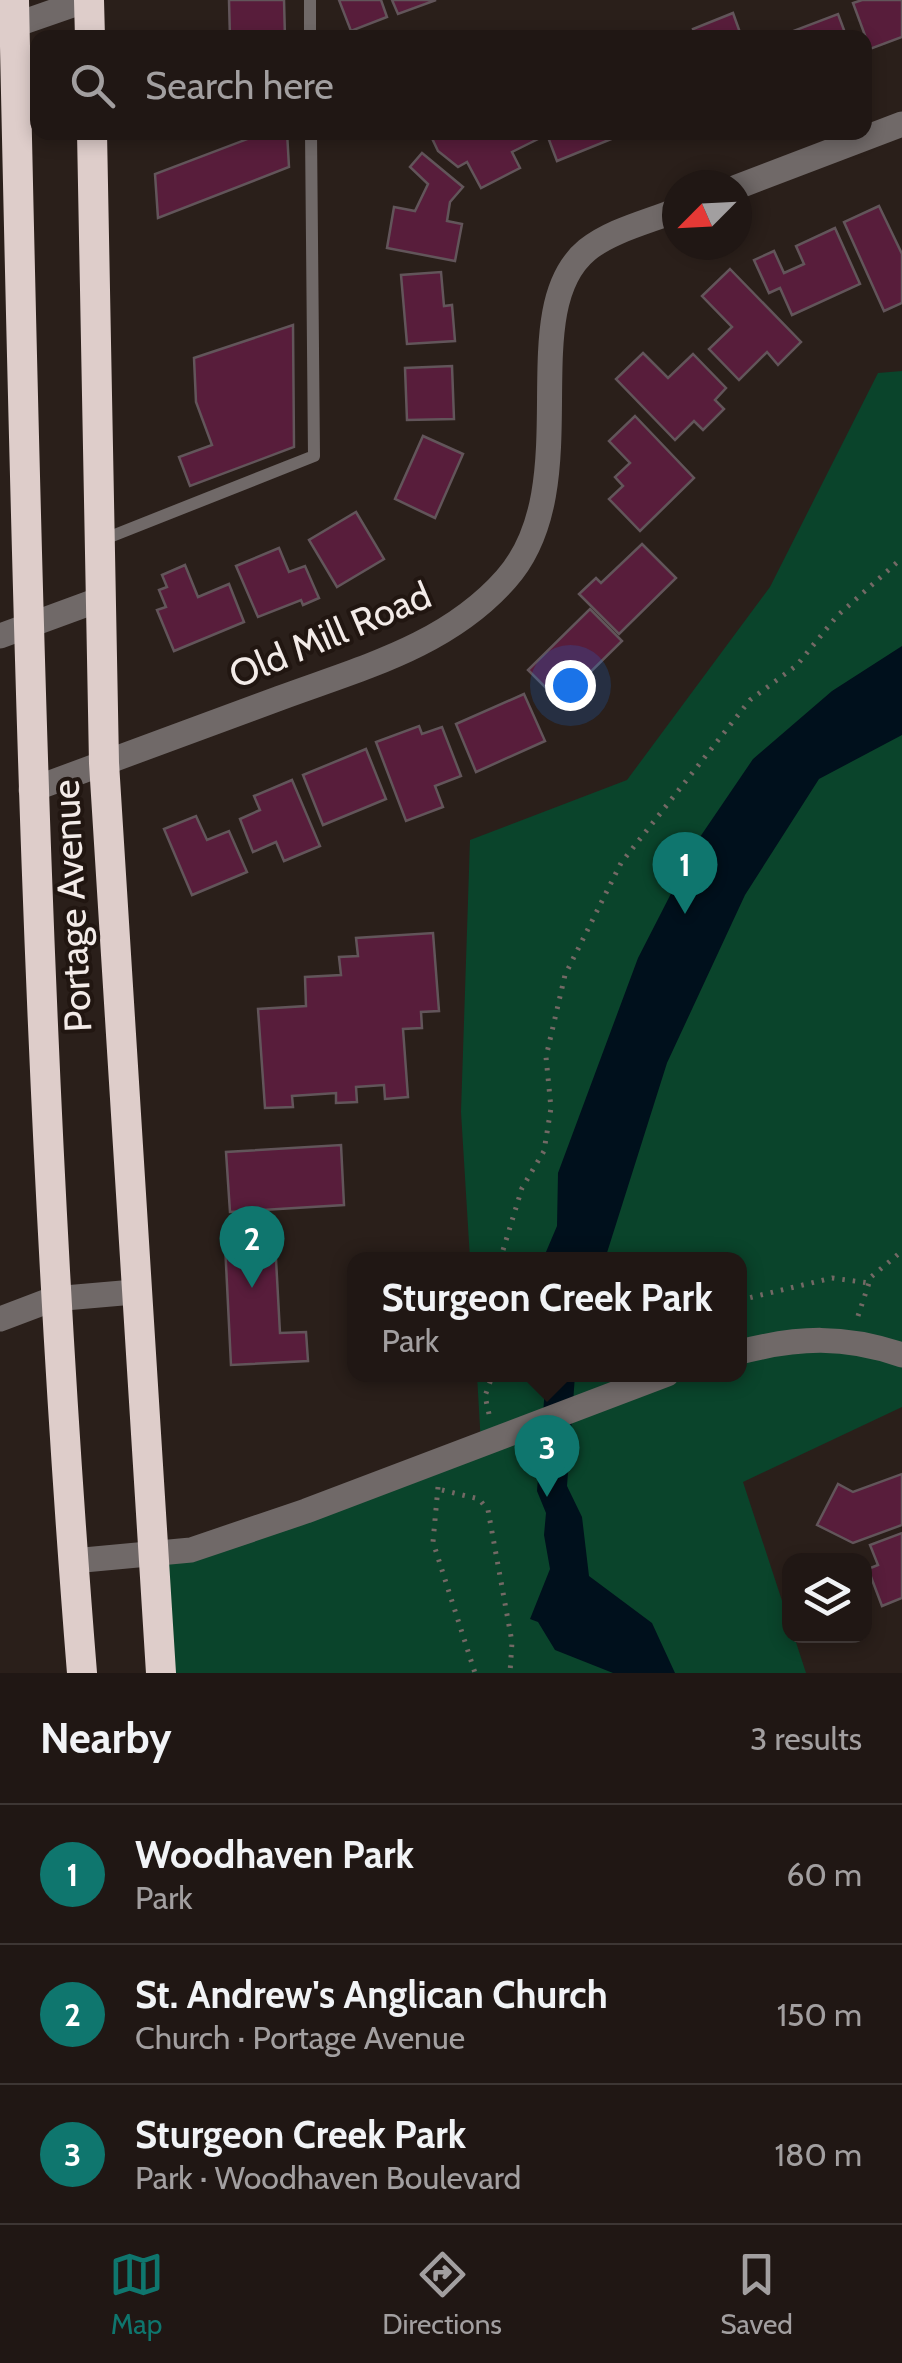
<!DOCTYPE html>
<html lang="en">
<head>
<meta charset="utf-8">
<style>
  body { margin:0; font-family:Cabin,sans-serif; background:#2d2422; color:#f1f3f6 }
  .controls { position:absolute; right:30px; bottom:30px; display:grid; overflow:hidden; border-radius:20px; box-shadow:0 5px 15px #0003 }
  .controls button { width:90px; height:90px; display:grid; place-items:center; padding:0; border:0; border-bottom:2px solid #3d3634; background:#201714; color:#f1f3f6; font:50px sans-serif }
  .compass { position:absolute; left:662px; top:170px; width:90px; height:90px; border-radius:50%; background:#201714; box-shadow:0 5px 15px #0003; rotate:246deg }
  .you { position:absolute; left:570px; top:685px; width:35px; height:35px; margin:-25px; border:8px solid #fff; border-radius:50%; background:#1a73e8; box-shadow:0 0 0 15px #1a73e833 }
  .badge { display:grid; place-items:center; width:65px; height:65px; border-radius:50%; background:#0f766e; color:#fff; font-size:32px; font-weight:700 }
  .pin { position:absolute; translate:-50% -82px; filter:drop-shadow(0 2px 5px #0008) }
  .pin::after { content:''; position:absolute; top:52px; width:35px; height:30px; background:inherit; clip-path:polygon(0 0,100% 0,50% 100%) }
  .popup { position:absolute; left:347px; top:1252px; width:400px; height:130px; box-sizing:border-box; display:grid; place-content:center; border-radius:20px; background:#201714; filter:drop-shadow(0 2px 8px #0005); font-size:32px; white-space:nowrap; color:#a29fa0 }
  .popup b { font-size:38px; color:#f1f3f6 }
  .popup::after { content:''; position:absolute; left:50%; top:100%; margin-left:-20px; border:20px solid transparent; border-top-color:#201714 }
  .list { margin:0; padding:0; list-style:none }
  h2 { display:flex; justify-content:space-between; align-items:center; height:130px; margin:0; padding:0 40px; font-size:42px }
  h2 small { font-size:32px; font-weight:400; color:#a29fa0 }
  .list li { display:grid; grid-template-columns:65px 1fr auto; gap:30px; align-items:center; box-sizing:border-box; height:140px; padding:0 40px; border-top:2px solid #3d3634 }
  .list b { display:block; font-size:38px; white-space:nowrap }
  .list p { margin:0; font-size:32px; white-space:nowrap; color:#a29fa0 }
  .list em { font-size:32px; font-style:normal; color:#a29fa0 }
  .icon { flex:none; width:55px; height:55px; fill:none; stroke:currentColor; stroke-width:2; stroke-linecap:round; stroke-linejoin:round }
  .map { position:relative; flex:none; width:902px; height:1673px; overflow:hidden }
  .search { position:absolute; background:#201714; box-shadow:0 5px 15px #0003; left:30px; right:30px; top:30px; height:110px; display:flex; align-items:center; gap:25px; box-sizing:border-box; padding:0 35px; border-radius:20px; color:#a29fa0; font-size:38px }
  .sheet { height:550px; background:#201714 }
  nav { display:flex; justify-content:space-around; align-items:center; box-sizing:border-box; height:140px; border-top:2px solid #3d3634; background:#201714; font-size:28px; color:#a29fa0 }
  nav a { display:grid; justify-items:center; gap:5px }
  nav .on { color:#0f766e }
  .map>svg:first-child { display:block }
  .green { fill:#0a442b }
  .water { fill:#00101c }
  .building { fill:#581d3b; stroke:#62555a; stroke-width:2.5 }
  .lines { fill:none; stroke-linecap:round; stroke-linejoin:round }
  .path { stroke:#736965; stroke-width:5; stroke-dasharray:2.5 8; stroke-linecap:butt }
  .lane { stroke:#706968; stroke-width:12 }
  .street { stroke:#706968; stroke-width:25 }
  .highway { stroke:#decdca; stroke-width:30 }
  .labels { text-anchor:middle; stroke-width:8; stroke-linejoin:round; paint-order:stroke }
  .street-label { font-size:38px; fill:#f3ebe8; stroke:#211611 }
</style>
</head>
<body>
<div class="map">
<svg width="902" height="1673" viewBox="0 0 902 1673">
  <rect width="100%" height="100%" fill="#2a1f1a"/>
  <path class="green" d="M902,371V1407L743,1482L789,1622L790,1636H794L806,1673H161L153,1552L481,1445L477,1375L740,1374V1260L470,1259L461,1112L470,840L627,780L770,587L878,373Z"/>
  <g class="water">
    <path d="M902,646V735L819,779L745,895L667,1063L605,1259H543L557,1226L558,1173L638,958L700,837L753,759L832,691Z"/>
    <path d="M546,1375H575L567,1486L582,1517L589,1576L652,1623L675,1673H613L555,1650L538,1622L530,1619L550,1569L544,1535L546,1513L537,1491Z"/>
  </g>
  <g class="building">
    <path d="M229,0H284L285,38H230Z"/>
    <path d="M339,0H381L387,17L351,31Z"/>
    <path d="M392,0H436L398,14Z"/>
    <path d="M862,0H902V37L870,49L853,3Z"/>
    <path d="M733,13L742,38H696L693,29Z"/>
    <path d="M838,14L847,38H780V36Z"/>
    <path d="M266,132H287L289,167L158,218L155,174Z"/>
    <path d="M429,132H534L538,139L512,152L520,168L481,188L467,162L458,167L438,151Z"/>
    <path d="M546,132H624V134L557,161Z"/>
    <path d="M422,153L463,187L450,202L447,221L462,224L455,261L387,248L394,207L415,211L428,184L410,167Z"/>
    <path d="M879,206L902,254V303L884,311L844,222Z"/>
    <path d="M835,228L860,284L792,315L780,288L769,293L754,260L774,251L784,273L804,264L796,246Z"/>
    <path d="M730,269L801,342L778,365L767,352L739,380L709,349L732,327L702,296Z"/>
    <path d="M441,272L444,306L452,305L455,341L407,344L401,275Z"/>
    <path d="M293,325L294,447L190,486L179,457L212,445L196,402L194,358Z"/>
    <path d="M643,353L668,378L693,354L726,388L715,400L724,409L703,430L694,421L675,440L616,379Z"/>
    <path d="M452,366L454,419L407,420L405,368Z"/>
    <path d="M635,416L694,478L640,531L609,499L623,486L615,477L630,463L609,441Z"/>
    <path d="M423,436L463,454L435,518L395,499Z"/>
    <path d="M356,512L384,559L337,587L309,540Z"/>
    <path d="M642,544L676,578L619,634L579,594L596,578L601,583Z"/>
    <path d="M279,548L289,572L305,566L319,598L303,605L301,600L258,617L236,566Z"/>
    <path d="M185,565L198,597L229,584L244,622L174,651L157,610L166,607L159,590L167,587L162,575Z"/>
    <path d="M590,609L622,641L560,702L528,670Z"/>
    <path d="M524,694L545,741L476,772L456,724Z"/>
    <path d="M419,726L422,734L442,727L461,776L435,786L443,807L406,821L376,742Z"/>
    <path d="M366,749L386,799L323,825L303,775Z"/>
    <path d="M292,780L320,846L284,861L276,842L253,852L240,819L260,810L254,796Z"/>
    <path d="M196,816L207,840L229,831L247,872L192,895L164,829Z"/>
    <path d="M433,933L439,1011L421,1012L422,1028L403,1029L408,1097L385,1099L384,1085L356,1087L357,1102L336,1103V1093L292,1096L293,1107L265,1108L258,1009L306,1006L305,977L341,975L339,957L358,956L356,938Z"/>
    <path d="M341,1145L344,1205L230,1212L226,1152Z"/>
    <path d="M275,1241L280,1333L306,1332L308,1361L231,1365L225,1244Z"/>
    <path d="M902,1474V1525L853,1543L817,1525L838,1484L853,1492Z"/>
    <path d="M902,1533V1598L882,1606L868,1569L878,1565L870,1545Z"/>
  </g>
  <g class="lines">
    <g class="path">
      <path d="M500,1260L522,1188L544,1151L551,1108L546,1057L565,975L621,863L750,700L797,665L837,616L902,558"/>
      <path d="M740,1300L832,1278L869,1283"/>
      <path d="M858,1316L871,1277L902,1251"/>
      <path d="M489,1414L485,1396L493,1374"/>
      <path d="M438,1487L433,1542L475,1673"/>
      <path d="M442,1490L479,1499L488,1510L512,1642L510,1673"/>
    </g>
    <g class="lane">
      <path d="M310,0V38"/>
      <path d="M102,540L314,456L311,132"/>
    </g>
    <g class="street">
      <path d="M15,25L87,0"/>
      <path d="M737,187L902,124"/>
      <path d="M0,636L101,599"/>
      <path d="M31,790C114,759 198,729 280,698C361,668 447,646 506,579C589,486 512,312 587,250C612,230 648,222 677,210"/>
      <path d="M0,1319L53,1299L134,1292"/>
      <path d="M740,1352C798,1337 844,1335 902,1355"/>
      <path d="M73,1561L191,1550L306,1511L667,1374"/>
    </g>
    <g class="highway">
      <path d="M14,0C26,559 37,1116 82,1673"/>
      <path d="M89,0L90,38"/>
      <path d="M92,132L104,763L161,1673"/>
    </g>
  </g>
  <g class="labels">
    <g class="street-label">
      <text transform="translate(330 635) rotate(-23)" y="13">Old Mill Road</text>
      <text transform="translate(72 906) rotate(-93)" y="13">Portage Avenue</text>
    </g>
  </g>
</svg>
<div class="controls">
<button><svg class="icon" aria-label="layers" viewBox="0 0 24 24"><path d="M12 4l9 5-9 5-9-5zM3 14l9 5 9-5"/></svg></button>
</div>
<svg class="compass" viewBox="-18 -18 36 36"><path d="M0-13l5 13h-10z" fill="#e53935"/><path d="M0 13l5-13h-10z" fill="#a29fa0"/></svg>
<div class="you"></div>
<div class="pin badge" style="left:685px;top:914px">1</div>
<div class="pin badge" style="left:252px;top:1288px">2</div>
<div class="pin badge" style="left:547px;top:1497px">3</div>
<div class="popup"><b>Sturgeon Creek Park</b>Park</div>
<div class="search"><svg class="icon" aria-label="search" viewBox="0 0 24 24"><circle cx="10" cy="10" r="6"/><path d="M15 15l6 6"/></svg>Search here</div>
</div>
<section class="sheet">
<h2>Nearby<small>3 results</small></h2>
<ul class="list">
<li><span class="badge">1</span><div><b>Woodhaven Park</b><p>Park</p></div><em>60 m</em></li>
<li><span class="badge">2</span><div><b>St. Andrew's Anglican Church</b><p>Church · Portage Avenue</p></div><em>150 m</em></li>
<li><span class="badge">3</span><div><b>Sturgeon Creek Park</b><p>Park · Woodhaven Boulevard</p></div><em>180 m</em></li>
</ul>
</section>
<nav>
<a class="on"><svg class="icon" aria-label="map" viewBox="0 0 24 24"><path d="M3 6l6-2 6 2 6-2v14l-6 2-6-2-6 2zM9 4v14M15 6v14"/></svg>Map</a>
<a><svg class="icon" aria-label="directions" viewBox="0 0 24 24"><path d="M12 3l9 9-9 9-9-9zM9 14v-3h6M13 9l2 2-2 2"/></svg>Directions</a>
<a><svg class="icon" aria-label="saved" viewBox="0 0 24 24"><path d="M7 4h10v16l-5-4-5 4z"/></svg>Saved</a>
</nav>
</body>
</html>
